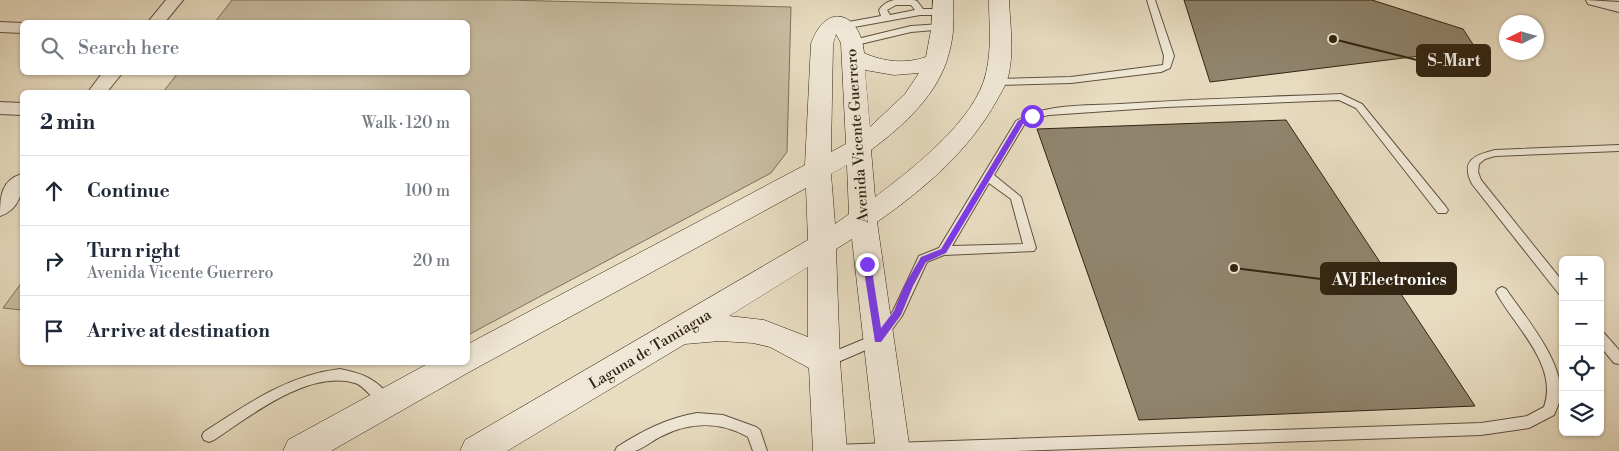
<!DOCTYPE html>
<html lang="en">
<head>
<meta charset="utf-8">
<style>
  body { margin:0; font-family:"Libre Bodoni",serif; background:#f2f2f3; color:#1f2937 }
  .controls { position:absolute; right:15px; bottom:15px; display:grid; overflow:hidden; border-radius:8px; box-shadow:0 1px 4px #0004 }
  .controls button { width:45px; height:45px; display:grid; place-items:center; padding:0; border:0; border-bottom:1px solid #e0e1e3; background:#fff; color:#1f2937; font:25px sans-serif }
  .compass { position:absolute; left:1499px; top:15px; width:45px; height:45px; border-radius:50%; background:#fff; box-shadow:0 1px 4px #0004; rotate:265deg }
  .stop { position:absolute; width:15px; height:15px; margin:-11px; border:4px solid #7c3aed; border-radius:50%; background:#fff }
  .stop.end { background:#7c3aed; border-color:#fff; box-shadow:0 1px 5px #0008 }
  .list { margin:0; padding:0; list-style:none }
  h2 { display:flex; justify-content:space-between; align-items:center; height:65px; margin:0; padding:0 20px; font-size:21px }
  h2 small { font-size:16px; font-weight:400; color:#747a83 }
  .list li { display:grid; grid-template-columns:32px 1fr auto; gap:15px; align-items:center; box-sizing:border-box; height:70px; padding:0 20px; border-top:1px solid #e0e1e3 }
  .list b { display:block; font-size:19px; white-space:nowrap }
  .list p { margin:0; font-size:16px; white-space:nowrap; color:#747a83 }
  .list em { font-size:16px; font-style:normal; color:#747a83 }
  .icon { flex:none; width:28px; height:28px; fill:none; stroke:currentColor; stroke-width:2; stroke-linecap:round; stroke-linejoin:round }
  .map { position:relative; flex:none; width:1619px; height:451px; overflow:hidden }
  .search { position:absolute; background:#fff; box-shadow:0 1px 4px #0004; left:20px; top:20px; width:450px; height:55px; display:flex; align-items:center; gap:12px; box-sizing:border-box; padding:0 18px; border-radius:8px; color:#747a83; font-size:19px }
  .panel { position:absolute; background:#fff; box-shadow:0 1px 4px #0004; left:20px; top:90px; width:450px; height:275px; border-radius:8px }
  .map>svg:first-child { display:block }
  .green { fill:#c9bda3; stroke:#7d705a }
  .building { fill:#90846d; stroke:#312412 }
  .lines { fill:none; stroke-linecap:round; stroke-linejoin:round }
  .service-casing { stroke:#5f523e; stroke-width:2 }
  .minor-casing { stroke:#5f523e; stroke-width:2 }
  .secondary-casing { stroke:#312412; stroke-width:1 }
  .service { fill:#f0e8d7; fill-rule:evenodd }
  .minor { fill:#f0e8d7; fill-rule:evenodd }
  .secondary { fill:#f0e8d7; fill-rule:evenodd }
  .route { fill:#7c3aed }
  .labels { text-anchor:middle; stroke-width:5; stroke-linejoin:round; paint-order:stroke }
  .street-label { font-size:15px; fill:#312412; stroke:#f0e8d7 }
  .leader { fill:none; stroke:#312412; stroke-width:2 }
  .callout-dot { fill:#312412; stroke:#f0e8d7; stroke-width:2 }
  .callout { fill:#312412; stroke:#312412; stroke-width:2 }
  .callout-label { font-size:16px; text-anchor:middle; font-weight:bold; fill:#fff }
</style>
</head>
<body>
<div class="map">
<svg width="1619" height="451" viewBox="0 0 1619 451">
  <rect width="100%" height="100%" fill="#e8dcc1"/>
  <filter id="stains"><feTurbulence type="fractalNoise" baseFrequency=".004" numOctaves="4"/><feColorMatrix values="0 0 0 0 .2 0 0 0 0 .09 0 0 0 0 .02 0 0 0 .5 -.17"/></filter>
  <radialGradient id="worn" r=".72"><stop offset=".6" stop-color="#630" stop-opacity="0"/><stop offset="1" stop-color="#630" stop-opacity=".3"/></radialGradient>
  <g class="green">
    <path d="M232,0H505L791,7L787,152L771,173L468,335V92H163L178,73L468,72V22H215Z"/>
    <path d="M22,282V310L3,308Z"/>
  </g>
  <g class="building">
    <path d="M1184,0H1372L1463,29L1476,49L1210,82Z"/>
    <path d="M1286,120L1475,406L1139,420L1037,129Z"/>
  </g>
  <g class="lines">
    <g class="service-casing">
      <g id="service">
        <path d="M894,0H914L917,1L923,9H943L947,12L943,15H920L843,29L839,26L843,23L881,16L879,10C883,4 887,2 894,0ZM896,5H911L915,10L890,15L887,10Z"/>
        <path d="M1147,0H1155L1174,56L1170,68L1161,72L1071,83L995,85L990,82L995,79L1071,77L1163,65L1164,56Z"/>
        <path d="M942,24L945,25V29L911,32L852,46L847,43L849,41L911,26Z"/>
        <path d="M1341,94L1362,104L1446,207L1448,210L1446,213H1438L1356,108L1339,100L1166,107L1049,115L1035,118L1024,125L994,175L1021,197L1036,248L1034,251L944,255L927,262L902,316L882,343L831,365L826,366L821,365L820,361L821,357L874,335L893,311L919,256L939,248L1016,121C1047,103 1086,106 1120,104C1194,99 1267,97 1341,94ZM989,183L1011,199L1023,244L952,246Z"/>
        <path d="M1619,145V151L1495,156L1485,159L1479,164L1478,172L1481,180L1563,282V296L1559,294L1472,184C1460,160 1475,155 1495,150Z"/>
        <path d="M1502,287L1506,289C1525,317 1560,357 1561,393C1561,400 1557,408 1554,415L1529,428L1481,435L1015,451H825L827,447L832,445L1481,423L1527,416L1544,407C1559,365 1514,326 1496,292L1498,289Z"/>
        <path d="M1600,332L1604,333L1619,350V364L1614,363L1600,346Z"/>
        <path d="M340,369C365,374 375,379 392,398L394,402L392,406C378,411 368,387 355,383C309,369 250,416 214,440L209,442L204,440L202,436L204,432C247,404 288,375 340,369Z"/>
        <path d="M697,413L723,415L756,427L760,430L767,451H753L748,437C720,421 690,422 662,436C653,440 644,448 635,451C629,451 621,451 615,451L617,447C642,431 667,418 697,413Z"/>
      </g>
    </g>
    <g class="minor-casing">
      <g id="minor">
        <path d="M166,0H183L165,22H148Z"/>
        <path d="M1586,0L1619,2V12L1588,4Z"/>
        <path d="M0,22L22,23V33L0,32Z"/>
        <path d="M103,72H123L107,92H88Z"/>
        <path d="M0,102L22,103V115L0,114Z"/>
        <path d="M22,174C24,191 19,210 0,216C0,197 1,180 22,174Z"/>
      </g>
    </g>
    <g class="secondary-casing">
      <path id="secondary" d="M933,0H953C954,18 954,36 949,53C939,94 903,126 871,150L875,197C912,169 976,120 986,73C992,49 989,24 989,0H1009C1010,24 1014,49 1009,73C1007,83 1002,91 997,100C969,151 924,189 877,222L910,451H876L852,239L836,249L840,361L847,451H813L809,368L770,347L753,343L720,341L685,344L507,451H460L465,440L808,240L806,188L471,371L331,451H283L288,440L431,362H468V344L805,165L811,44C826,0 861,13 864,53C884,62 905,64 926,57L931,30ZM836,34L841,43L846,144L831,152L833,44ZM865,70L894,75L919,73L905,94L870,127ZM847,165L849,214L835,224L831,174ZM808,267V337L764,320L729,316Z"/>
    </g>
    <use href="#service" class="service"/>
    <use href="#minor" class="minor"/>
    <use href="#secondary" class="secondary"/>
  </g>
  <path class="route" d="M1030,114L1036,116L1023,124L946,253L926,262L913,286L901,315L881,342H875L863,264L864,262H870L871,264L881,328L894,311L904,286L921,257L941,249L1018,121Z"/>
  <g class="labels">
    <g class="street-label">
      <text transform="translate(857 136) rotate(-94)" y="5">Avenida Vicente Guerrero</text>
      <text transform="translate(650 349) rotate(-31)" y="5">Laguna de Tamiagua</text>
    </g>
  </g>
  <path class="leader" d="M1333 39L1417 60M1234 268L1321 279"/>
  <g class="callout-dot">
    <circle cx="1333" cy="39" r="5"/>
    <circle cx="1234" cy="268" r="5"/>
  </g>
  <g class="callout">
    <rect x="1417" y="45" width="73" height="31" rx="5"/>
    <rect x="1321" y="263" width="135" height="31" rx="5"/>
  </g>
  <g class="callout-label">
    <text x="1454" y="66">S-Mart</text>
    <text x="1389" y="285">AVJ Electronics</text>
  </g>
  <rect width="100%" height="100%" filter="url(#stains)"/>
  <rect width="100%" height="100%" fill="url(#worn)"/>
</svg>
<div class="controls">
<button>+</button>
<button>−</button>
<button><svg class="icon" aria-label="locate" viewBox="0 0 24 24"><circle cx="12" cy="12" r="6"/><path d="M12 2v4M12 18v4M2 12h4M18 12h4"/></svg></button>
<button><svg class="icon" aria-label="layers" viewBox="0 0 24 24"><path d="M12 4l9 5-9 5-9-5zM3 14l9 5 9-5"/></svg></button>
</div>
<svg class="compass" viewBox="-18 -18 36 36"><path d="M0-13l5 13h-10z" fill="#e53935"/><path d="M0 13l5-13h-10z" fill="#747a83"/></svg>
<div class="stop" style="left:1032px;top:116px"></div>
<div class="stop end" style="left:867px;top:264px"></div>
<div class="search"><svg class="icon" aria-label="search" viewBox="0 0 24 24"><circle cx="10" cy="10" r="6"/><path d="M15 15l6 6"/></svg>Search here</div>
<section class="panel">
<h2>2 min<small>Walk · 120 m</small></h2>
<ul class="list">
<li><svg class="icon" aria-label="ahead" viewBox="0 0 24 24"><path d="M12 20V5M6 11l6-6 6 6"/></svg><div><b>Continue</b></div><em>100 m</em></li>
<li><svg class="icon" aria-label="right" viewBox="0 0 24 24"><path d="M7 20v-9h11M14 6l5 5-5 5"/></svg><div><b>Turn right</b><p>Avenida Vicente Guerrero</p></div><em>20 m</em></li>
<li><svg class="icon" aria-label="arrive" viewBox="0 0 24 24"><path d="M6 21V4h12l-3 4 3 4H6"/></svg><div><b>Arrive at destination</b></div></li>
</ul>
</section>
</div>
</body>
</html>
